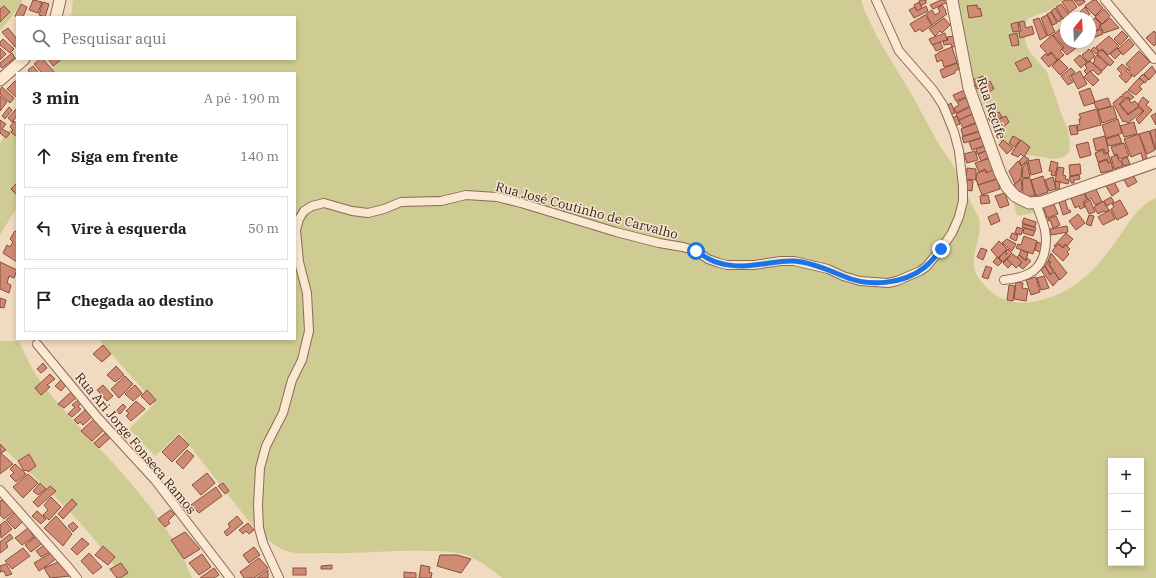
<!DOCTYPE html>
<html lang="pt">
<head>
<meta charset="utf-8">
<style>
  body { margin:0; font-family:"IBM Plex Serif",serif; background:#f2f2f2; color:#222 }
  .controls { position:absolute; right:12px; bottom:12px; display:grid; overflow:hidden; border-radius:0px; box-shadow:0 2px 6px #0003 }
  .controls button { width:36px; height:36px; display:grid; place-items:center; padding:0; border:0; border-bottom:1px solid #e0e0e0; background:#fff; color:#222; font:20px sans-serif }
  .compass { position:absolute; left:1060px; top:12px; width:36px; height:36px; border-radius:50%; background:#fff; box-shadow:0 2px 6px #0003; rotate:18deg }
  .stop { position:absolute; width:12px; height:12px; margin:-9px; border:3px solid #1a73e8; border-radius:50%; background:#fff }
  .stop.end { background:#1a73e8; border-color:#fff; box-shadow:0 1px 4px #0008 }
  .list { margin:0; padding:0; list-style:none }
  h2 { display:flex; justify-content:space-between; align-items:center; height:52px; margin:0; padding:0 16px; font-size:17px }
  h2 small { font-size:13px; font-weight:400; color:#767676 }
  .list li { display:grid; grid-template-columns:26px 1fr auto; gap:12px; align-items:center; box-sizing:border-box; height:64px; margin:0 8px 8px; padding:0 8px; border:1px solid #e0e0e0; border-radius:0px }
  .list b { display:block; font-size:15px; white-space:nowrap }
  .list em { font-size:13px; font-style:normal; color:#767676 }
  .icon { flex:none; width:22px; height:22px; fill:none; stroke:currentColor; stroke-width:2; stroke-linecap:round; stroke-linejoin:round }
  .map { position:relative; flex:none; width:1156px; height:578px; overflow:hidden }
  .search { position:absolute; background:#fff; box-shadow:0 2px 6px #0003; left:16px; top:16px; width:280px; height:44px; display:flex; align-items:center; gap:10px; box-sizing:border-box; padding:0 14px; border-radius:0px; color:#767676; font-size:15px }
  .panel { position:absolute; background:#fff; box-shadow:0 2px 6px #0003; left:16px; top:72px; width:280px; height:268px; border-radius:0px }
  .map>svg:first-child { display:block }
  .green { fill:#cecc93; fill-rule:evenodd }
  .building { fill:#d08b74; stroke:#8a4e3c }
  .lines { fill:none; stroke-linecap:round; stroke-linejoin:round }
  .minor-casing { stroke:#8a6a57; stroke-width:10 }
  .tertiary-casing { stroke:#8a6a57; stroke-width:13 }
  .minor { stroke:#fae8d3; stroke-width:8 }
  .tertiary { stroke:#fae8d3; stroke-width:11 }
  .route { stroke:#1a73e8; stroke-width:5 }
  .labels { text-anchor:middle; stroke-width:3; stroke-linejoin:round; paint-order:stroke }
  .street-label { font-size:13px; fill:#38251c; stroke:#f7e5d0 }
</style>
</head>
<body>
<div class="map">
<svg width="1156" height="578" viewBox="0 0 1156 578">
  <rect width="100%" height="100%" fill="#f0dac0"/>
  <g class="green">
    <path d="M0,0H23L13,15L0,31Z"/>
    <path d="M73,0H861C871,31 891,60 908,88C918,105 927,123 937,141C943,151 950,159 955,169C961,181 966,193 972,205C974,209 977,214 979,218C984,238 966,258 978,277C994,301 1015,307 1041,300C1079,291 1100,264 1121,234C1130,221 1140,204 1156,198V578H502C491,569 479,560 466,555C454,551 439,551 427,551C392,550 358,554 324,553C312,553 296,555 284,550C272,545 261,533 251,524L180,433L155,456L129,429L155,403L100,341V339H295V73H49L57,59H295V17H71ZM1111,461H1141V563H1111Z"/>
    <path d="M958,0H1064L1050,10L1029,18L1026,22L1024,32L1026,44L1030,52L1047,72L1062,116L1068,129L1070,144L1069,152L1064,157L1054,159L1014,153L1003,146L997,139L977,89L972,72Z"/>
    <path d="M17,121V207L0,235V143Z"/>
    <path d="M1011,193L1030,204L1039,212L1017,216Z"/>
    <path d="M0,341H19C25,354 31,369 40,381C53,399 69,415 84,432C123,473 171,524 192,578H122C92,528 43,485 0,445Z"/>
  </g>
  <g class="building">
    <path d="M33,0L42,2L38,13L29,10Z"/>
    <path d="M921,0H926V3L921,6L919,1Z"/>
    <path d="M941,0H946L948,2L933,9L930,5Z"/>
    <path d="M1065,0H1072L1077,7L1069,13L1062,2Z"/>
    <path d="M1074,0H1084L1085,2L1079,6Z"/>
    <path d="M1093,0H1096L1103,8L1095,16L1085,6Z"/>
    <path d="M43,2L49,4L45,17L39,15Z"/>
    <path d="M919,2L922,8L917,11L914,5Z"/>
    <path d="M21,4L27,7L23,17H18L15,16Z"/>
    <path d="M1061,4L1069,15L1063,19L1056,7Z"/>
    <path d="M942,5L946,11L945,12L947,14L932,25L926,14L932,10L935,15L940,12L938,8Z"/>
    <path d="M977,5L978,9L980,8L982,16L969,18L967,6Z"/>
    <path d="M4,6L10,12L0,22V9Z"/>
    <path d="M926,6L928,11L914,18L909,10L915,7L917,11Z"/>
    <path d="M1085,7L1090,14L1085,18L1082,14L1079,17L1077,15Z"/>
    <path d="M1055,8L1062,19L1058,22L1051,11Z"/>
    <path d="M1104,9L1110,16L1102,24L1095,17Z"/>
    <path d="M1051,12L1057,23L1053,25L1047,14Z"/>
    <path d="M925,15L932,25L922,32L920,29L915,32L910,24Z"/>
    <path d="M1047,15L1055,32L1048,36L1041,18Z"/>
    <path d="M944,18L950,25L942,33L940,31L935,36L929,29Z"/>
    <path d="M1039,18L1047,36L1040,40L1033,20Z"/>
    <path d="M1095,18L1101,24L1099,26L1100,29L1090,33V22Z"/>
    <path d="M1110,18L1119,28L1104,33L1100,26Z"/>
    <path d="M1024,21L1026,28L1032,26L1034,34L1020,38L1019,32L1021,31L1019,22Z"/>
    <path d="M1018,22L1019,31L1013,32L1011,24Z"/>
    <path d="M1064,26L1066,28V42H1079L1081,44L1067,55L1062,50L1064,47L1053,35Z"/>
    <path d="M8,28L17,39V46L15,47L2,32Z"/>
    <path d="M1101,29L1103,34L1093,38L1091,33Z"/>
    <path d="M1122,31L1128,37L1120,45L1114,39Z"/>
    <path d="M1154,31L1156,33V44L1154,46L1146,38Z"/>
    <path d="M945,33L947,40L932,45L929,39Z"/>
    <path d="M1017,33L1019,45L1012,46L1009,35Z"/>
    <path d="M1052,35L1063,48L1060,51L1064,55L1058,60L1051,52L1048,55L1040,46Z"/>
    <path d="M954,36L957,46L952,47L951,44L944,45L943,41L948,40L947,37Z"/>
    <path d="M1109,36L1119,46L1108,55L1102,49L1099,51L1096,47Z"/>
    <path d="M3,39L14,49L10,53L0,45V42Z"/>
    <path d="M1129,39L1134,45L1123,55L1118,49Z"/>
    <path d="M940,42L943,48L936,51L933,45Z"/>
    <path d="M952,47L957,63L944,67L942,60L937,62L935,55L939,53V52Z"/>
    <path d="M1094,47L1099,51L1096,54L1091,50Z"/>
    <path d="M0,48L6,54L0,60Z"/>
    <path d="M1117,48L1121,53L1115,59L1110,54Z"/>
    <path d="M1089,49L1095,56L1088,62L1082,55Z"/>
    <path d="M1102,50L1114,62L1110,66L1097,54Z"/>
    <path d="M1139,51L1150,62L1134,77L1128,70L1130,69L1126,64Z"/>
    <path d="M12,53L15,58L2,68L0,66V63Z"/>
    <path d="M1051,53L1057,60L1049,67L1041,58L1045,54L1048,56Z"/>
    <path d="M1080,55L1087,62L1081,68L1074,60Z"/>
    <path d="M1097,55L1108,65L1102,71L1093,63L1095,60L1094,59Z"/>
    <path d="M1027,57L1032,66L1020,72L1015,63Z"/>
    <path d="M40,59H43L54,72L53,73H42L34,64Z"/>
    <path d="M48,59H62L53,66Z"/>
    <path d="M1059,59L1068,68L1060,75L1052,66Z"/>
    <path d="M1090,61L1102,72L1098,75L1093,70L1087,74L1084,71L1087,68L1085,65Z"/>
    <path d="M957,63L959,69L955,71V73L943,78L940,70Z"/>
    <path d="M1122,64L1128,69L1126,71L1132,76L1126,83L1119,76L1122,74L1117,69Z"/>
    <path d="M33,66L39,73H30L28,70Z"/>
    <path d="M1152,66L1156,72L1149,80L1144,74Z"/>
    <path d="M1071,68L1075,72L1069,77L1073,82L1068,85L1061,76Z"/>
    <path d="M1080,71L1087,84L1078,89L1071,76Z"/>
    <path d="M1090,71L1099,80L1093,86L1084,77Z"/>
    <path d="M1143,74L1148,79L1145,83L1139,78Z"/>
    <path d="M983,76L986,82L979,85L980,88L977,89L973,80Z"/>
    <path d="M1139,78L1144,82L1139,87L1142,89L1136,95L1128,90Z"/>
    <path d="M15,81L17,82V96L16,97L7,89Z"/>
    <path d="M990,81L994,89L985,94L980,86Z"/>
    <path d="M2,87L14,98L10,103L0,94V90Z"/>
    <path d="M1090,88L1095,102L1094,103L1084,106L1079,92Z"/>
    <path d="M965,90L968,96L956,101L953,95Z"/>
    <path d="M1127,91L1134,97L1130,100L1128,97L1125,99L1122,95Z"/>
    <path d="M0,96L7,102L0,111Z"/>
    <path d="M1121,96L1124,100L1119,104L1128,115L1139,107L1143,111L1128,123L1125,121L1123,122L1113,103Z"/>
    <path d="M1143,97L1149,102L1146,105L1152,110L1139,124L1136,119L1144,111L1138,104Z"/>
    <path d="M966,98L970,106L956,113L954,108L959,105L957,102Z"/>
    <path d="M1108,98L1111,106L1098,110V108H1096L1094,102Z"/>
    <path d="M1128,98L1131,103L1135,101L1139,106L1128,114L1120,104Z"/>
    <path d="M951,103L955,113L950,115L946,106Z"/>
    <path d="M1113,106L1117,118L1102,123L1098,110Z"/>
    <path d="M9,107L12,110L5,119L2,116Z"/>
    <path d="M970,107L974,113L959,120L956,114Z"/>
    <path d="M16,109L17,111V116L12,122L8,118Z"/>
    <path d="M1097,109L1101,125L1078,131L1077,125L1080,124L1079,119H1081L1079,114Z"/>
    <path d="M999,112L1002,117L992,124L988,118Z"/>
    <path d="M1156,113V125L1151,116Z"/>
    <path d="M973,114L977,122L963,128L959,120Z"/>
    <path d="M957,116L960,124L954,126L951,118Z"/>
    <path d="M1006,116L1009,122L1001,129L997,120Z"/>
    <path d="M1118,119L1122,133L1106,138L1102,125Z"/>
    <path d="M0,120L6,124L2,129L10,133L6,138L0,133Z"/>
    <path d="M14,121L17,124V137L11,132L13,130L10,127Z"/>
    <path d="M1134,122L1137,134L1124,137L1120,126Z"/>
    <path d="M977,123L980,131L963,136L961,129Z"/>
    <path d="M997,123L1005,137L1000,140L992,126Z"/>
    <path d="M1076,125L1078,134L1071,135L1069,126Z"/>
    <path d="M1156,129V149H1155L1150,131Z"/>
    <path d="M981,131L983,137L964,143L962,137Z"/>
    <path d="M1149,131L1155,150L1147,154L1139,134Z"/>
    <path d="M1139,134L1147,158L1143,160L1141,153L1131,157L1124,139Z"/>
    <path d="M1119,135L1122,143L1108,146L1106,139Z"/>
    <path d="M1013,136L1020,140L1015,147L1009,143Z"/>
    <path d="M1105,136L1109,152L1105,153L1104,149L1096,151L1093,139Z"/>
    <path d="M984,137L986,145L972,150L969,142Z"/>
    <path d="M1003,140L1013,148L1007,154L999,145Z"/>
    <path d="M1021,140L1030,147L1024,157L1021,154L1018,157L1011,154Z"/>
    <path d="M1088,142L1091,155L1080,158L1076,145Z"/>
    <path d="M1124,143L1129,156L1119,159L1117,154L1114,155L1111,147Z"/>
    <path d="M985,146L986,151L977,154L976,149Z"/>
    <path d="M1103,150L1104,154L1108,153L1111,162L1108,163L1107,159L1098,162L1095,153Z"/>
    <path d="M975,151L978,160L967,163L964,154Z"/>
    <path d="M986,151L988,158L981,161L978,154Z"/>
    <path d="M1117,155L1119,161H1121L1123,166L1114,169L1111,157Z"/>
    <path d="M1024,156L1029,159L1022,166L1019,161Z"/>
    <path d="M1127,157L1130,164L1124,166L1121,160Z"/>
    <path d="M990,158L994,170L987,173L985,169L979,172L975,163Z"/>
    <path d="M1039,159L1042,172L1031,175L1028,161Z"/>
    <path d="M1107,160L1108,163L1111,162L1113,170L1101,173L1098,163Z"/>
    <path d="M1018,161L1022,167L1021,178L1015,184L1009,171Z"/>
    <path d="M1051,161L1058,163L1055,176L1051,175L1052,171H1049Z"/>
    <path d="M1027,162L1030,177L1022,178L1023,167Z"/>
    <path d="M1080,164L1081,174L1070,176L1069,165Z"/>
    <path d="M1058,167L1064,168L1063,175L1066,176L1065,179L1069,180L1068,184L1055,181Z"/>
    <path d="M967,168L976,169V180L966,179Z"/>
    <path d="M985,170L986,173L993,170L997,179L978,185L976,179L977,173Z"/>
    <path d="M1079,175L1080,179L1074,180V183H1071L1069,177Z"/>
    <path d="M1133,175L1137,182L1128,187L1124,180Z"/>
    <path d="M1043,176L1048,192L1036,196L1031,180Z"/>
    <path d="M1053,177L1056,189L1049,191L1045,180Z"/>
    <path d="M1030,178L1035,196L1021,197L1023,189L1022,179Z"/>
    <path d="M997,179L1000,189L982,195L978,185Z"/>
    <path d="M1021,179L1022,188L1020,194L1014,185Z"/>
    <path d="M967,180L973,181L972,191L966,190Z"/>
    <path d="M1055,181L1060,182L1059,189H1056Z"/>
    <path d="M1114,182L1119,191L1112,196L1106,186Z"/>
    <path d="M17,183V195L11,189Z"/>
    <path d="M1095,187L1102,202L1095,205L1091,198L1088,200L1084,192Z"/>
    <path d="M1005,193L1009,205L1000,208L995,196Z"/>
    <path d="M1084,193L1087,200L1083,202L1085,207L1080,209L1079,206L1075,208L1071,198Z"/>
    <path d="M988,195L990,203L981,204L980,196Z"/>
    <path d="M1111,197L1114,202L1107,206L1104,201Z"/>
    <path d="M1065,200L1068,210H1070L1071,212L1063,215L1059,202Z"/>
    <path d="M1090,200L1095,212L1089,214L1084,203Z"/>
    <path d="M1120,200L1128,214L1117,220L1111,209L1114,207L1112,204Z"/>
    <path d="M1103,201L1109,210L1105,212L1104,211L1098,214L1094,207Z"/>
    <path d="M1053,202L1058,214L1047,218L1043,206Z"/>
    <path d="M1110,210L1115,219L1103,225L1098,217Z"/>
    <path d="M997,213L1000,221L991,225L988,217Z"/>
    <path d="M1078,214L1085,223L1076,230L1069,221Z"/>
    <path d="M1089,215L1094,216L1091,226L1086,224Z"/>
    <path d="M1056,216L1060,225L1053,228L1050,220L1048,221V219Z"/>
    <path d="M1024,218L1036,222L1035,227L1022,223Z"/>
    <path d="M1023,224L1036,228L1035,231L1022,227Z"/>
    <path d="M1067,226L1068,232L1051,235L1050,229Z"/>
    <path d="M1017,227L1023,229L1021,235L1015,233Z"/>
    <path d="M1024,228L1035,231L1033,236L1023,233Z"/>
    <path d="M15,231L17,232V262L3,253L7,245L10,247L13,242L10,239Z"/>
    <path d="M1012,233L1018,235L1016,241L1010,238Z"/>
    <path d="M1066,233L1073,239L1067,246L1065,244L1063,247L1059,244L1055,247L1054,246Z"/>
    <path d="M1024,236L1037,241L1033,254L1016,248L1018,244L1021,245Z"/>
    <path d="M1007,239L1016,244L1012,251L1002,243Z"/>
    <path d="M999,241L1007,249L998,258L991,250Z"/>
    <path d="M1037,242L1043,244L1040,252L1035,250Z"/>
    <path d="M1058,244L1063,248L1066,245L1070,249L1067,252L1069,254L1063,261L1052,251Z"/>
    <path d="M981,248L987,250L983,260L977,257Z"/>
    <path d="M1008,249L1012,253L1003,262L999,258L1004,252L1006,255L1007,253L1005,252Z"/>
    <path d="M1021,250L1028,253L1026,260L1019,255Z"/>
    <path d="M1051,253L1067,273L1060,280L1049,264L1051,262L1048,261Z"/>
    <path d="M1013,254L1022,262L1016,268L1007,259Z"/>
    <path d="M1019,255L1026,261L1027,258L1031,261L1023,269L1019,266L1022,262L1017,257Z"/>
    <path d="M997,257L1002,262L998,266L993,262Z"/>
    <path d="M1007,259L1012,264L1008,268L1003,263Z"/>
    <path d="M1048,261L1050,262L1049,265L1053,271L1050,274L1045,266Z"/>
    <path d="M0,262L17,270L14,278L9,276L7,283L11,285L9,293L0,289Z"/>
    <path d="M986,266L992,268L988,279L982,277Z"/>
    <path d="M1045,266L1050,275L1054,272L1059,279L1053,286L1041,270Z"/>
    <path d="M1044,276L1049,288L1041,290L1037,278Z"/>
    <path d="M1036,277L1040,292L1031,295L1026,280Z"/>
    <path d="M1016,282L1023,283L1022,288L1028,289L1026,301L1014,299Z"/>
    <path d="M1009,285L1015,286L1013,301L1007,300Z"/>
    <path d="M0,298L6,300L4,308L0,307V308Z"/>
    <path d="M103,345L111,354L102,362L93,354Z"/>
    <path d="M43,363L47,368L41,373L37,369Z"/>
    <path d="M116,366L124,375L115,382L107,375Z"/>
    <path d="M50,374L55,379L47,385L50,387L41,395L35,388Z"/>
    <path d="M125,376L133,384L119,398L111,389Z"/>
    <path d="M61,380L66,385L61,391L55,386Z"/>
    <path d="M103,385L113,396L107,401L97,390Z"/>
    <path d="M135,385L142,393L133,401L125,394Z"/>
    <path d="M147,390L156,400L150,405L141,396Z"/>
    <path d="M71,392L76,398L64,408L58,404Z"/>
    <path d="M79,399L82,402L78,407L81,409L72,417L68,414L75,407L72,405Z"/>
    <path d="M136,401L145,409L131,421L126,416L129,413L126,411Z"/>
    <path d="M123,404L126,407L120,414L116,411Z"/>
    <path d="M85,410L92,417L83,425L80,422L78,424L74,420Z"/>
    <path d="M94,419L104,430L92,441L81,431Z"/>
    <path d="M105,433L110,438L99,448L94,443Z"/>
    <path d="M179,435L189,445L172,462L162,452Z"/>
    <path d="M0,444L6,450L1,453L13,464L0,474Z"/>
    <path d="M187,450L194,456L183,469L176,462Z"/>
    <path d="M29,454L36,466L28,472L27,470L24,471L18,461Z"/>
    <path d="M15,464L26,474L16,482L10,476L14,473L10,469Z"/>
    <path d="M207,473L215,483L201,495L192,485Z"/>
    <path d="M28,474L38,483L23,498L13,487Z"/>
    <path d="M40,483L46,489L38,495L33,491Z"/>
    <path d="M223,483L229,491L225,494L218,486Z"/>
    <path d="M50,486L56,491L38,507L33,502Z"/>
    <path d="M216,487L222,496L199,513L191,505Z"/>
    <path d="M51,497L61,507L49,520L43,515L48,510L44,505Z"/>
    <path d="M72,499L77,504L63,519L58,514Z"/>
    <path d="M2,500L14,511L4,519L0,515V501Z"/>
    <path d="M170,510L175,514L168,521L170,523L165,527L158,519Z"/>
    <path d="M37,511L46,519L41,524L32,516Z"/>
    <path d="M14,513L23,521L15,529L6,520Z"/>
    <path d="M56,516L72,534L63,546L44,528Z"/>
    <path d="M237,516L243,523L227,536L224,532L230,527L228,524Z"/>
    <path d="M5,521L12,529L1,538L0,525Z"/>
    <path d="M73,522L78,527L73,532L68,526Z"/>
    <path d="M248,523L254,530L249,534L246,531L243,534L239,530Z"/>
    <path d="M28,528L34,537L22,545L15,538Z"/>
    <path d="M185,532L200,549L184,559L171,540Z"/>
    <path d="M10,534L13,538L6,543L8,547L0,553V542Z"/>
    <path d="M38,535L44,542L31,552L25,545Z"/>
    <path d="M82,538L89,544L77,555L71,549Z"/>
    <path d="M44,545L50,552L41,557L36,551Z"/>
    <path d="M103,546L115,557L108,565L95,555Z"/>
    <path d="M254,547L260,555L249,563L243,555Z"/>
    <path d="M23,548L30,556L12,569L5,561Z"/>
    <path d="M51,553L56,559L39,571L34,563Z"/>
    <path d="M89,553L102,567L93,574L81,561Z"/>
    <path d="M202,554L211,567L199,575L189,563Z"/>
    <path d="M440,555H457L471,559L461,573L437,566Z"/>
    <path d="M259,558L268,568L254,578H244L240,572Z"/>
    <path d="M58,562L70,576L50,578L44,568Z"/>
    <path d="M121,563L128,573L120,578H117L110,569Z"/>
    <path d="M6,564L12,574L6,576L4,571L0,572V566Z"/>
    <path d="M332,565V569H321V566Z"/>
    <path d="M421,565L430,567L429,572L432,573L431,578H419Z"/>
    <path d="M214,568L219,575L214,578H200Z"/>
    <rect x="293" y="568" width="13" height="7"/>
    <path d="M268,570V578H257Z"/>
    <path d="M404,572L416,573V578H404Z"/>
  </g>
  <g class="lines">
    <g class="minor-casing">
      <g id="minor">
        <path d="M1105,0L1154,59"/>
        <path d="M1004,280C1012,279 1021,278 1028,274C1044,267 1048,246 1045,230C1043,221 1039,212 1036,203"/>
        <path d="M37,344L98,418L155,480L230,578"/>
        <path d="M0,490L69,568L77,578"/>
        <path d="M279,578L263,543L259,528L258,505L260,468L266,446L283,413L292,380L302,360L309,331L307,293L299,262L296,230L299,219L304,211L312,206L324,203L352,211L368,213L384,209L401,202L441,201L466,195L497,197L521,203L616,232L659,243L683,247L696,251L708,259L719,263L727,265H754L781,261H794L828,269L843,276L860,281L888,283L897,281L920,271L926,267L941,249L952,233L959,217L963,201V186L959,151L954,132L943,105L933,90L899,51L876,0"/>
      </g>
    </g>
    <g class="tertiary-casing">
      <g id="tertiary">
        <path d="M952,0L969,88L1000,173L1007,187L1015,196L1029,203L1042,202L1156,162"/>
        <path d="M56,17L60,0"/>
        <path d="M0,80L24,59"/>
      </g>
    </g>
    <use href="#minor" class="minor"/>
    <use href="#tertiary" class="tertiary"/>
  </g>
  <g class="lines">
    <path class="route" d="M696,251C701,254 705,257 709,259C722,266 740,267 754,265C768,264 780,260 794,261C809,262 829,270 843,276C868,287 903,285 925,267C931,262 936,256 941,249"/>
  </g>
  <g class="labels">
    <g class="street-label">
      <text transform="translate(992 108) rotate(71)" y="5">Rua Recife</text>
      <text transform="translate(587 210) rotate(15)" y="5">Rua José Coutinho de Carvalho</text>
      <text transform="translate(136 443) rotate(50)" y="5">Rua Ari Jorge Fonseca Ramos</text>
    </g>
  </g>
</svg>
<div class="controls">
<button>+</button>
<button>−</button>
<button><svg class="icon" aria-label="locate" viewBox="0 0 24 24"><circle cx="12" cy="12" r="6"/><path d="M12 2v4M12 18v4M2 12h4M18 12h4"/></svg></button>
</div>
<svg class="compass" viewBox="-18 -18 36 36"><path d="M0-13l5 13h-10z" fill="#e53935"/><path d="M0 13l5-13h-10z" fill="#767676"/></svg>
<div class="stop" style="left:696px;top:251px"></div>
<div class="stop end" style="left:941px;top:249px"></div>
<div class="search"><svg class="icon" aria-label="search" viewBox="0 0 24 24"><circle cx="10" cy="10" r="6"/><path d="M15 15l6 6"/></svg>Pesquisar aqui</div>
<section class="panel">
<h2>3 min<small>A pé · 190 m</small></h2>
<ul class="list">
<li><svg class="icon" aria-label="ahead" viewBox="0 0 24 24"><path d="M12 20V5M6 11l6-6 6 6"/></svg><div><b>Siga em frente</b></div><em>140 m</em></li>
<li><svg class="icon" aria-label="left" viewBox="0 0 24 24"><path d="M17 20v-9H6M10 6l-5 5 5 5"/></svg><div><b>Vire à esquerda</b></div><em>50 m</em></li>
<li><svg class="icon" aria-label="arrive" viewBox="0 0 24 24"><path d="M6 21V4h12l-3 4 3 4H6"/></svg><div><b>Chegada ao destino</b></div></li>
</ul>
</section>
</div>
</body>
</html>
